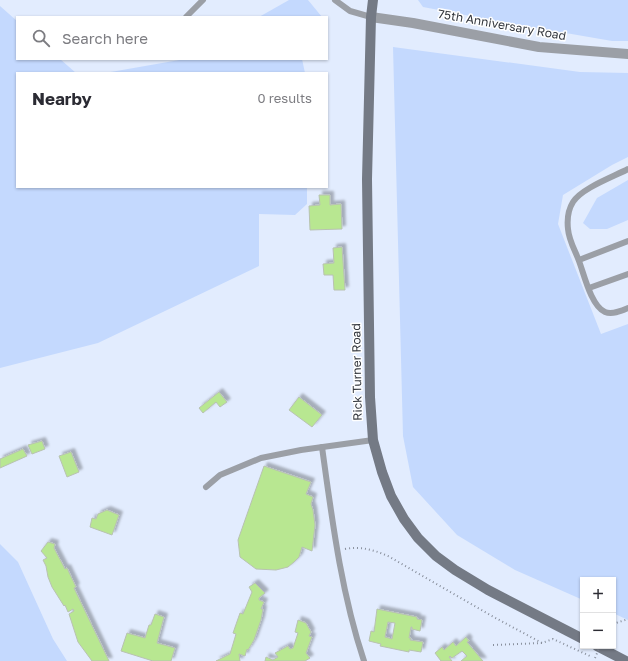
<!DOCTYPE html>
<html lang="en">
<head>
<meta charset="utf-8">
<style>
  body { margin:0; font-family:"Golos Text",sans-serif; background:#f7f7f7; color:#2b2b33 }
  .controls { position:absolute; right:12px; bottom:12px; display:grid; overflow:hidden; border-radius:0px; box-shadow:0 1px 3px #0004 }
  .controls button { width:36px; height:36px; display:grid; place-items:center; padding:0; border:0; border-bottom:1px solid #e1e1e2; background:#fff; color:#2b2b33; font:20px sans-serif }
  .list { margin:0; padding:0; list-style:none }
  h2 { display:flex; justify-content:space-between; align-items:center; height:52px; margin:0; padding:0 16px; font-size:17px }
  h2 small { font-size:13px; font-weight:400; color:#7c7c81 }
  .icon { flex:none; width:22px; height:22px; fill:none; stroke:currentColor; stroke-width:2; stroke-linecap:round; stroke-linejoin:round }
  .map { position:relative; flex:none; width:628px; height:661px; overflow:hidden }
  .search { position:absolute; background:#fff; box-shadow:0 1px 3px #0004; left:16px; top:16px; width:312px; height:44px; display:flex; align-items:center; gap:10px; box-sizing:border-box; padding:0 14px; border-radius:0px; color:#7c7c81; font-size:15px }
  .panel { position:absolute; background:#fff; box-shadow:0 1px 3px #0004; left:16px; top:72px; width:312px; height:116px; border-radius:0px }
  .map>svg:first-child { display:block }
  .green { fill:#c4d9fe }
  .building { fill:#b8e791; stroke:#b8c2b1; fill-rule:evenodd; filter:url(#shadow) }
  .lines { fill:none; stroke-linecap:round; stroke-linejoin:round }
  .path { stroke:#89909d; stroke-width:2; stroke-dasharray:1 3; stroke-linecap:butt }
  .lane { stroke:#9b9fa6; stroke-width:6 }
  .street { stroke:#9b9fa6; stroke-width:10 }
  .secondary { stroke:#747a85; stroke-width:10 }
  .path-bridge { stroke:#89909d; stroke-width:2; stroke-dasharray:1 3; stroke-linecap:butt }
  .labels { text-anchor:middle; stroke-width:3; stroke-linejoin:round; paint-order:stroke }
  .street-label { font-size:12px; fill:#33373e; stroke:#fff }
</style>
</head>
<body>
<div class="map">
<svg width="628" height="661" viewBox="0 0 628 661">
  <defs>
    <filter id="shadow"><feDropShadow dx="3.5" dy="-3.5" stdDeviation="1" flood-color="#0004"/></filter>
  </defs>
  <rect width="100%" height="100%" fill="#e2ecfe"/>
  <g class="green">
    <path d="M289,0H308L322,17H259Z"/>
    <path d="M418,0H628V41H612L497,21L423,7Z"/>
    <path d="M0,6L17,21V59H60L76,73H17V187H307V204L295,215L259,214V266L98,343L0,368Z"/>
    <path d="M393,47L580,72L628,73V157L612,165L563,195L558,224L601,334L628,324V620L613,613V580H583V600L515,570L457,535L413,487L403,436Z"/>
    <path d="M185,59H302L305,73H105Z"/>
    <path d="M628,180V220L607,229H590L583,223L597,198Z"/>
    <path d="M0,544L18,562L53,639L67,661H0Z"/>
  </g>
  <g class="building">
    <path d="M319,195H330V205L341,204L342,229L310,230L309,206L320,205Z"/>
    <path d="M342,247L345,290H334L333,275H324L323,264L334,263L333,248Z"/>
    <path d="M219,392L227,402L220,407L216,402L203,413L199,408Z"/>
    <path d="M299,397L322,415L312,427L289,410Z"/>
    <path d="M42,441L45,449L32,454L28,445Z"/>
    <path d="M23,449L27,456L0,468V459Z"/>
    <path d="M71,452L79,472L67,477L59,456Z"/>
    <path d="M264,466L311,482L306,494L313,497L311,504L313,510L315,525L312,551L302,547L299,557L294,562L288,567L276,570L256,569L240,557L238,540Z"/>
    <path d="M107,510L119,515L112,535L90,527L92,518L96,519L98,514Z"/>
    <path d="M48,542L55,544L54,548L65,569L67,568L76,587L74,588L109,661H92L78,642L69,614L74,611L73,609L68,612L65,605L64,606L52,587L48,577L46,566L43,560L47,558L41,551Z"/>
    <path d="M255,583L265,593L259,598V600L264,602L261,609H263L261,620L254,640L248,650L247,649L245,656L239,654L240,661H216L230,654L236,634L233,633L240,613L243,614L252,592L249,587Z"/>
    <path d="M377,609L417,617V619L422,620L420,631L412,629V627H411L409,638H411L410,640L423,642L421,652L409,650V652L380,646L381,644L369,641L371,631L374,632ZM388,622L395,623L392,639L385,637Z"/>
    <path d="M155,614L164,617L157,643L175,648L171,661H153L121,651L127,633L145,638L149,625H151Z"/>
    <path d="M298,620L306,623L311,632L309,636L312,637L306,653L310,658L305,661H265L266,657L273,660L278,657L275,653L288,646L290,649L293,648L298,633L295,632Z"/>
    <path d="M466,637L469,641L467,642L483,661H461L467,656L462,651L452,658L450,656L449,657L452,661H441L435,653L442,647L444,650L453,642L456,646Z"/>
  </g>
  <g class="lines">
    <g class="path">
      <path d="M345,549C361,546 374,550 388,556L490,615L542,643"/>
      <path d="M613,624L628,619"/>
      <path d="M493,645L542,643L553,639L592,657"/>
    </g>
    <g class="lane">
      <path d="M335,0L350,11L371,17"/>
      <path d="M186,17L203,0"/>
      <path d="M628,169C613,177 582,188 573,202C568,210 567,220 568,229C569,241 575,250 579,261C584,274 591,306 605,312C612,315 621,311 628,308"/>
      <path d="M579,260L628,241"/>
      <path d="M589,288L628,274"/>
      <path d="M322,447C332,519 341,592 364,661"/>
      <path d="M206,487L220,475L261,458L301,450L373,440"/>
    </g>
    <path class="street" d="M371,17L413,23L539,47L628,54"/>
    <g class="secondary">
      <path d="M373,0L371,17L367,179L370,397L373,440L382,472L391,496L404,519L418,538L436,556L455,570L488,590L583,639"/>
      <path d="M597,646L626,661"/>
    </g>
    <path class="path-bridge" d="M595,658L600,646"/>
  </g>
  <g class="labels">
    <g class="street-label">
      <text transform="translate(502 25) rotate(10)" y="4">75th Anniversary Road</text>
      <text transform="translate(357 372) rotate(-91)" y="4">Rick Turner Road</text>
    </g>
  </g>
</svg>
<div class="controls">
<button>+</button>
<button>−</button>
</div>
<div class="search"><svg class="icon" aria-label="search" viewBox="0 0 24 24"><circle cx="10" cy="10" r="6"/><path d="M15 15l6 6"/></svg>Search here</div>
<section class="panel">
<h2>Nearby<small>0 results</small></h2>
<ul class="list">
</ul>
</section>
</div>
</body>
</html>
